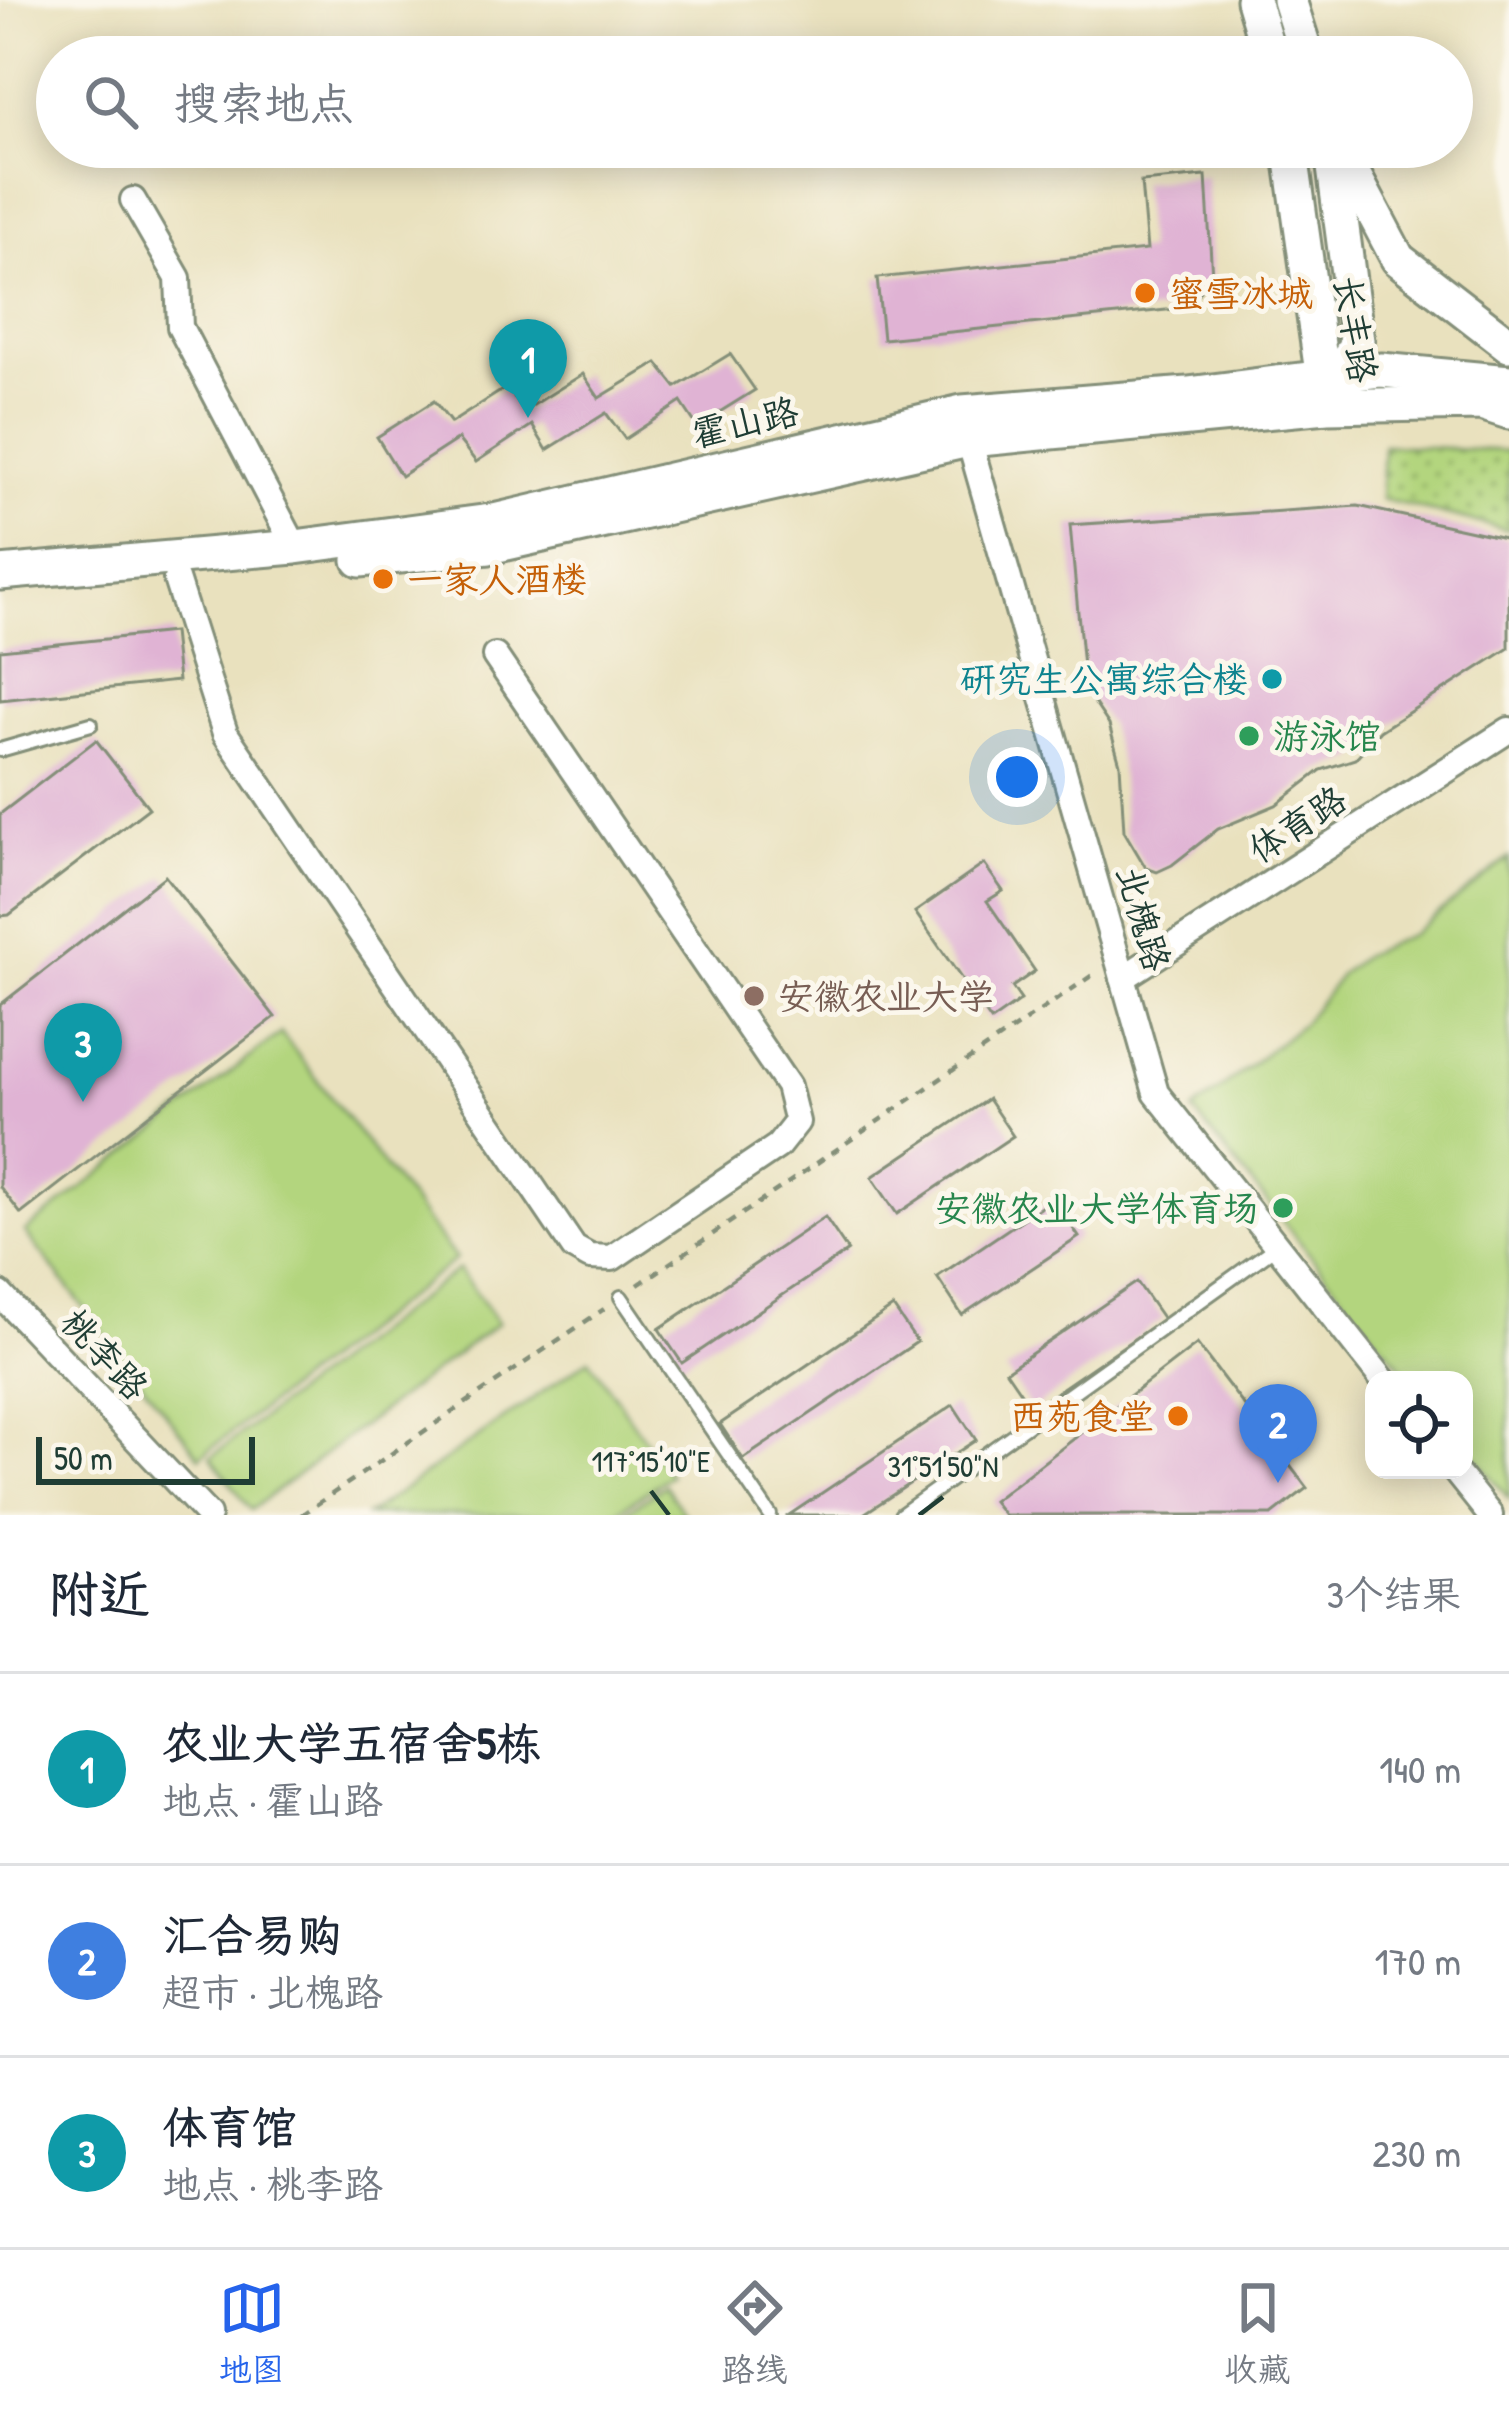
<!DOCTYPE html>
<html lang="zh">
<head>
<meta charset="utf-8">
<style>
  body { margin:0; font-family:"Patrick Hand","LXGW WenKai TC",sans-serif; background:#f2f2f3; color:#1f2937 }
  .controls { position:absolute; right:36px; bottom:36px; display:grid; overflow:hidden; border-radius:24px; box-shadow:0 6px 30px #0003 }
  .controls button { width:108px; height:108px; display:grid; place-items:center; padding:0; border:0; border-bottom:3px solid #e0e1e3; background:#fff; color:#1f2937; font:60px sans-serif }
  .scale { position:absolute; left:36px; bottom:30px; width:219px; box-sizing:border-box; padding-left:12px; border:6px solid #1f3d34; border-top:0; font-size:33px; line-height:42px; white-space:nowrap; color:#1f3d34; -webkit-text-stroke:9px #fbf7ec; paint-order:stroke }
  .you { position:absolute; left:1017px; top:777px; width:42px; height:42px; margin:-30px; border:9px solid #fff; border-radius:50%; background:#1a73e8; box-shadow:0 0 0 18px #1a73e833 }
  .badge { display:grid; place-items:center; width:78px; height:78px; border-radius:50%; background:#2563eb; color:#fff; font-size:39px; font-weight:700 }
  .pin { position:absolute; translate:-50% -99px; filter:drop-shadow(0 3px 6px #0008) }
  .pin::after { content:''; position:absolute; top:63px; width:42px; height:36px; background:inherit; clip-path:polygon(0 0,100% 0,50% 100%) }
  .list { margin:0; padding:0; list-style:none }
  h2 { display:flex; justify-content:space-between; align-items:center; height:156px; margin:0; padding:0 48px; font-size:51px }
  h2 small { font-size:39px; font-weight:400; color:#747a83 }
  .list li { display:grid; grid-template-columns:78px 1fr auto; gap:36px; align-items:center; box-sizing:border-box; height:192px; padding:0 48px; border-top:3px solid #e0e1e3 }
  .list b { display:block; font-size:45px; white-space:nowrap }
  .list p { margin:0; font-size:39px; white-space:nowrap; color:#747a83 }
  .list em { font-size:39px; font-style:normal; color:#747a83 }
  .icon { flex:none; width:66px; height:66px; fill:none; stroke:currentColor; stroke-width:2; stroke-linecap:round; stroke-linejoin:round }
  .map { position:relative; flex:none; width:1509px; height:1515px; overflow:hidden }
  .search { position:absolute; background:#fff; box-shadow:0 6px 30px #0003; left:36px; right:36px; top:36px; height:132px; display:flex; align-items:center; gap:30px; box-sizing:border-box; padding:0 42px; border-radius:66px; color:#747a83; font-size:45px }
  .sheet { height:732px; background:#fff }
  nav { display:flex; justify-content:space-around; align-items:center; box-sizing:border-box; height:168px; border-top:3px solid #e0e1e3; background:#fff; font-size:33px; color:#747a83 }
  nav a { display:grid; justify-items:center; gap:6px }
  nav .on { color:#2563eb }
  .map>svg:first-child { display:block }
  .grass { fill:url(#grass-dots); stroke:#698959; stroke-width:3 }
  .pitch { fill:#b3d57e; stroke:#698959; stroke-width:3 }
  .building { fill:#e0b3d4 }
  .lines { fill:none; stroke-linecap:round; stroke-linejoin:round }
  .service-casing { stroke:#848f79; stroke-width:18 }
  .minor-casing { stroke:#848f79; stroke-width:30 }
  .secondary-casing { stroke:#848f79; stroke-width:39 }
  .path { stroke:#848f79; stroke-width:4.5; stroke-dasharray:9 9; stroke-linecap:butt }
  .service { stroke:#fff; stroke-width:12 }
  .minor { stroke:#fff; stroke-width:24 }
  .secondary { stroke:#fff; stroke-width:33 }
  .ticks { fill:none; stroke:#1f3d34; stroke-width:4.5 }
  .food-dot { fill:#e8710a; stroke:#fbf7ec; stroke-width:4.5 }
  .culture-dot { fill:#0f9aa8; stroke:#fbf7ec; stroke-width:4.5 }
  .leisure-dot { fill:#2e9e5b; stroke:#fbf7ec; stroke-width:4.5 }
  .education-dot { fill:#8d6e63; stroke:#fbf7ec; stroke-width:4.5 }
  .labels { text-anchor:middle; stroke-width:10; stroke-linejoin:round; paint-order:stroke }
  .food-label { font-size:36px; fill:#c56008; stroke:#fbf7ec; text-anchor:start }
  .street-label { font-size:36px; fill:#1f3d34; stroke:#fbf7ec }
  .culture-label { font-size:36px; fill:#0d838f; stroke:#fbf7ec; text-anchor:end }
  .leisure-label { font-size:36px; fill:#27864d; stroke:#fbf7ec; text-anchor:start }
  .education-label { font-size:36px; fill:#785e54; stroke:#fbf7ec; text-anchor:start }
  .ticks-label { font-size:30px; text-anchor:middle; fill:#1f3d34; stroke:#fbf7ec; stroke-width:10; stroke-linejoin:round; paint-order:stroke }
</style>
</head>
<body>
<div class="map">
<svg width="1509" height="1515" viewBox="0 0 1509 1515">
  <defs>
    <pattern id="grass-dots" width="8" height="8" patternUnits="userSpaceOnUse" patternTransform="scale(3)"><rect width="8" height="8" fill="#b3d57e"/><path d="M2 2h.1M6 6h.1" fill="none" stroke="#91ae68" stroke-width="1.8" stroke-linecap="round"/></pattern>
  </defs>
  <rect width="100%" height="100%" fill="#fbf7ec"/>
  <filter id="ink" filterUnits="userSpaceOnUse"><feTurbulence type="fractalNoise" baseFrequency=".00833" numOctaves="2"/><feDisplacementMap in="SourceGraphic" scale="24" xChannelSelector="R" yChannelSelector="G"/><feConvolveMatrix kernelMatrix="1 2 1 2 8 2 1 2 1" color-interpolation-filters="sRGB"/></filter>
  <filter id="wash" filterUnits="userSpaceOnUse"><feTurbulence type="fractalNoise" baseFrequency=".004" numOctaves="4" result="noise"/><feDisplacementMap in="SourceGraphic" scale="48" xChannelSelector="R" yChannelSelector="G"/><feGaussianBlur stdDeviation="2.7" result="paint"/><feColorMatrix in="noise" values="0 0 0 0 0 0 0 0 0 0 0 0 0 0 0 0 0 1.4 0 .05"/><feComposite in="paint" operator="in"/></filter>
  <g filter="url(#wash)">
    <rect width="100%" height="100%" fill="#e9e1be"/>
    <path class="grass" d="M1383,445L1509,451V530L1381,499Z"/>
    <g class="pitch">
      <path d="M1509,858V1499L1464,1443V1380H1412L1193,1111L1303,1023L1342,973L1364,955L1412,934Z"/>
      <path d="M281,1033L456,1259L200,1457L25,1232Z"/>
      <path d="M458,1269L498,1323L251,1510L211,1457Z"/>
      <path d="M589,1359L670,1475L612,1515H367Z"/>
      <path d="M665,1485L685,1515H621Z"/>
    </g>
    <g id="blocks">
      <g class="building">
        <path d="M1206,176L1212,277L1193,300L1176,309L883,339L877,278L1147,250L1141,182Z"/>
        <path d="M730,354L755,390L697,426L681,402L625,439L606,413L547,450L532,425L476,462L458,439L401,476L377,437L434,401L451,423L507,387L524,411L583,374L599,398L657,363L676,387Z"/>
        <path d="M1358,506L1509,539V648L1380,731L1355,759L1321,770L1276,805L1218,829L1172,865L1157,872L1146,868L1124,831L1120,764L1109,725L1085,689L1070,525Z"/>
        <path d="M173,632L178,681L0,700V650Z"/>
        <path d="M96,740L149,808L9,915L0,916V814Z"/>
        <path d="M984,864L1003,891L987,901L1035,971L1012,987L1021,1000L991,1021L915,912Z"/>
        <path d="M165,876L275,1017L21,1214L0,1187V1005Z"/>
        <path d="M988,1099L1013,1136L897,1214L872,1177Z"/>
        <path d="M1053,1199L1079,1237L962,1315L937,1277Z"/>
        <path d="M825,1217L848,1251L682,1363L659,1329Z"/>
        <path d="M1137,1282L1163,1319L1032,1409L1006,1371Z"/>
        <path d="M893,1307L917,1342L743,1459L720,1424Z"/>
        <path d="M1197,1344L1307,1488L1272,1515H1004L993,1501Z"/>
        <path d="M953,1405L976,1440L862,1515H789Z"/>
      </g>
    </g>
  </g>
  <g filter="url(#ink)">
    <use href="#blocks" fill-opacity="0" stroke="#848f79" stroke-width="3"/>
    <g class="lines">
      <g class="service-casing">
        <g id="service">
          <path d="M0,750L91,724"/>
          <path d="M621,1297L770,1515"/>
          <path d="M901,1515L1277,1246"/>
        </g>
      </g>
      <g class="minor-casing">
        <g id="minor">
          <path d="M133,200L178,278L180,327L295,547"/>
          <path d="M965,426L1156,1093L1383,1380"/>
          <path d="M176,579L225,733L574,1248L590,1257L612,1258L778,1146L797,1122L788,1086L495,656"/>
          <path d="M1123,978L1509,730"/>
          <path d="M0,1294L208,1515"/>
          <path d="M1454,1470L1490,1515"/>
        </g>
      </g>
      <g class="secondary-casing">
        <g id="secondary">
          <path d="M1253,0L1270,57"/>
          <path d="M1289,0L1307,57"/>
          <path d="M1290,147L1326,401"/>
          <path d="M1339,147L1398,259L1509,345"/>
          <path d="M1332,152L1357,341L1335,388"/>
          <path d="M360,560L489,547L969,440L1327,406L1481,403L1509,412"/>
          <path d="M0,573L295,547L498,520L962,412L1188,394L1381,370L1509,382"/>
        </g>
      </g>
      <g class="path">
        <path d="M638,1285L1094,974"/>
        <path d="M301,1515L604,1309"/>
      </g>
      <use href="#service" class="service"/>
      <use href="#minor" class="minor"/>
      <use href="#secondary" class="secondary"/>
    </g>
  </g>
  <path class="ticks" d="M651,1491L669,1515M919,1515L943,1497"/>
  <g class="food-dot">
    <circle cx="1145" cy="293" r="12"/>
    <circle cx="383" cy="579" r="12"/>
    <circle cx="1178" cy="1416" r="12"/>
  </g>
  <circle class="culture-dot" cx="1272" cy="679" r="12"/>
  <g class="leisure-dot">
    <circle cx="1249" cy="736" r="12"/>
    <circle cx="1283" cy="1208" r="12"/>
  </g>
  <circle class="education-dot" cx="754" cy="996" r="12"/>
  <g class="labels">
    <g class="food-label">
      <text x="1169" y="306">蜜雪冰城</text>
      <text x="407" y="592">一家人酒楼</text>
      <text x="1154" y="1429" text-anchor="end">西苑食堂</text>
    </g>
    <g class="street-label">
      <text transform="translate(1356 329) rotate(81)" y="13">长丰路</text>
      <text transform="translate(745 422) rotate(-13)" y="13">霍山路</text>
      <text transform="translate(1297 824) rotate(-33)" y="13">体育路</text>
      <text transform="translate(1144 918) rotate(74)" y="13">北槐路</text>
      <text transform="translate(105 1354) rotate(47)" y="13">桃李路</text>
    </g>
    <g class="culture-label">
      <text x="1248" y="692">研究生公寓综合楼</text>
    </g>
    <g class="leisure-label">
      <text x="1273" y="749">游泳馆</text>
      <text x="1259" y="1221" text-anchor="end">安徽农业大学体育场</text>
    </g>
    <g class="education-label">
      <text x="778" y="1009">安徽农业大学</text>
    </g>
  </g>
  <g class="ticks-label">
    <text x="651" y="1472">117°15'10"E</text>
    <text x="943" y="1477">31°51'50"N</text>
  </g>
</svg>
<div class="controls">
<button><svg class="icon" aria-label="locate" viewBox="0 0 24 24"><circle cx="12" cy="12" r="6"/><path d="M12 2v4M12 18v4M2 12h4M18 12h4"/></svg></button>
</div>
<div class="scale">50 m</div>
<div class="you"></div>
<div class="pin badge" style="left:528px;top:418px;background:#0f9aa8">1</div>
<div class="pin badge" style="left:1278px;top:1483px;background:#3f7fe0">2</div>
<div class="pin badge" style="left:83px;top:1102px;background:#0f9aa8">3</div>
<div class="search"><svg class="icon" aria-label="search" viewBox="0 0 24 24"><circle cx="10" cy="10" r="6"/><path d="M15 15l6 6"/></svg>搜索地点</div>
</div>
<section class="sheet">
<h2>附近<small>3个结果</small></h2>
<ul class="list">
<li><span class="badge" style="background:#0f9aa8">1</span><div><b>农业大学五宿舍5栋</b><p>地点 · 霍山路</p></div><em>140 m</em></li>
<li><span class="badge" style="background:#3f7fe0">2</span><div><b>汇合易购</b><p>超市 · 北槐路</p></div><em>170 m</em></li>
<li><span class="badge" style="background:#0f9aa8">3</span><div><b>体育馆</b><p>地点 · 桃李路</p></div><em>230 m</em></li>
</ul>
</section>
<nav>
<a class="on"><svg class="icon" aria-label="map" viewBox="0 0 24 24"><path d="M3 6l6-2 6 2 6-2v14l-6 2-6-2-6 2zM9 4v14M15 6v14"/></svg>地图</a>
<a><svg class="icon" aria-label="directions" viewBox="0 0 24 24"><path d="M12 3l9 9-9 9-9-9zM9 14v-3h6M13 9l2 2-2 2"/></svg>路线</a>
<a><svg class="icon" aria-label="saved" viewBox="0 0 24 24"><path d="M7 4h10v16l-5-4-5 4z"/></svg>收藏</a>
</nav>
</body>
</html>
